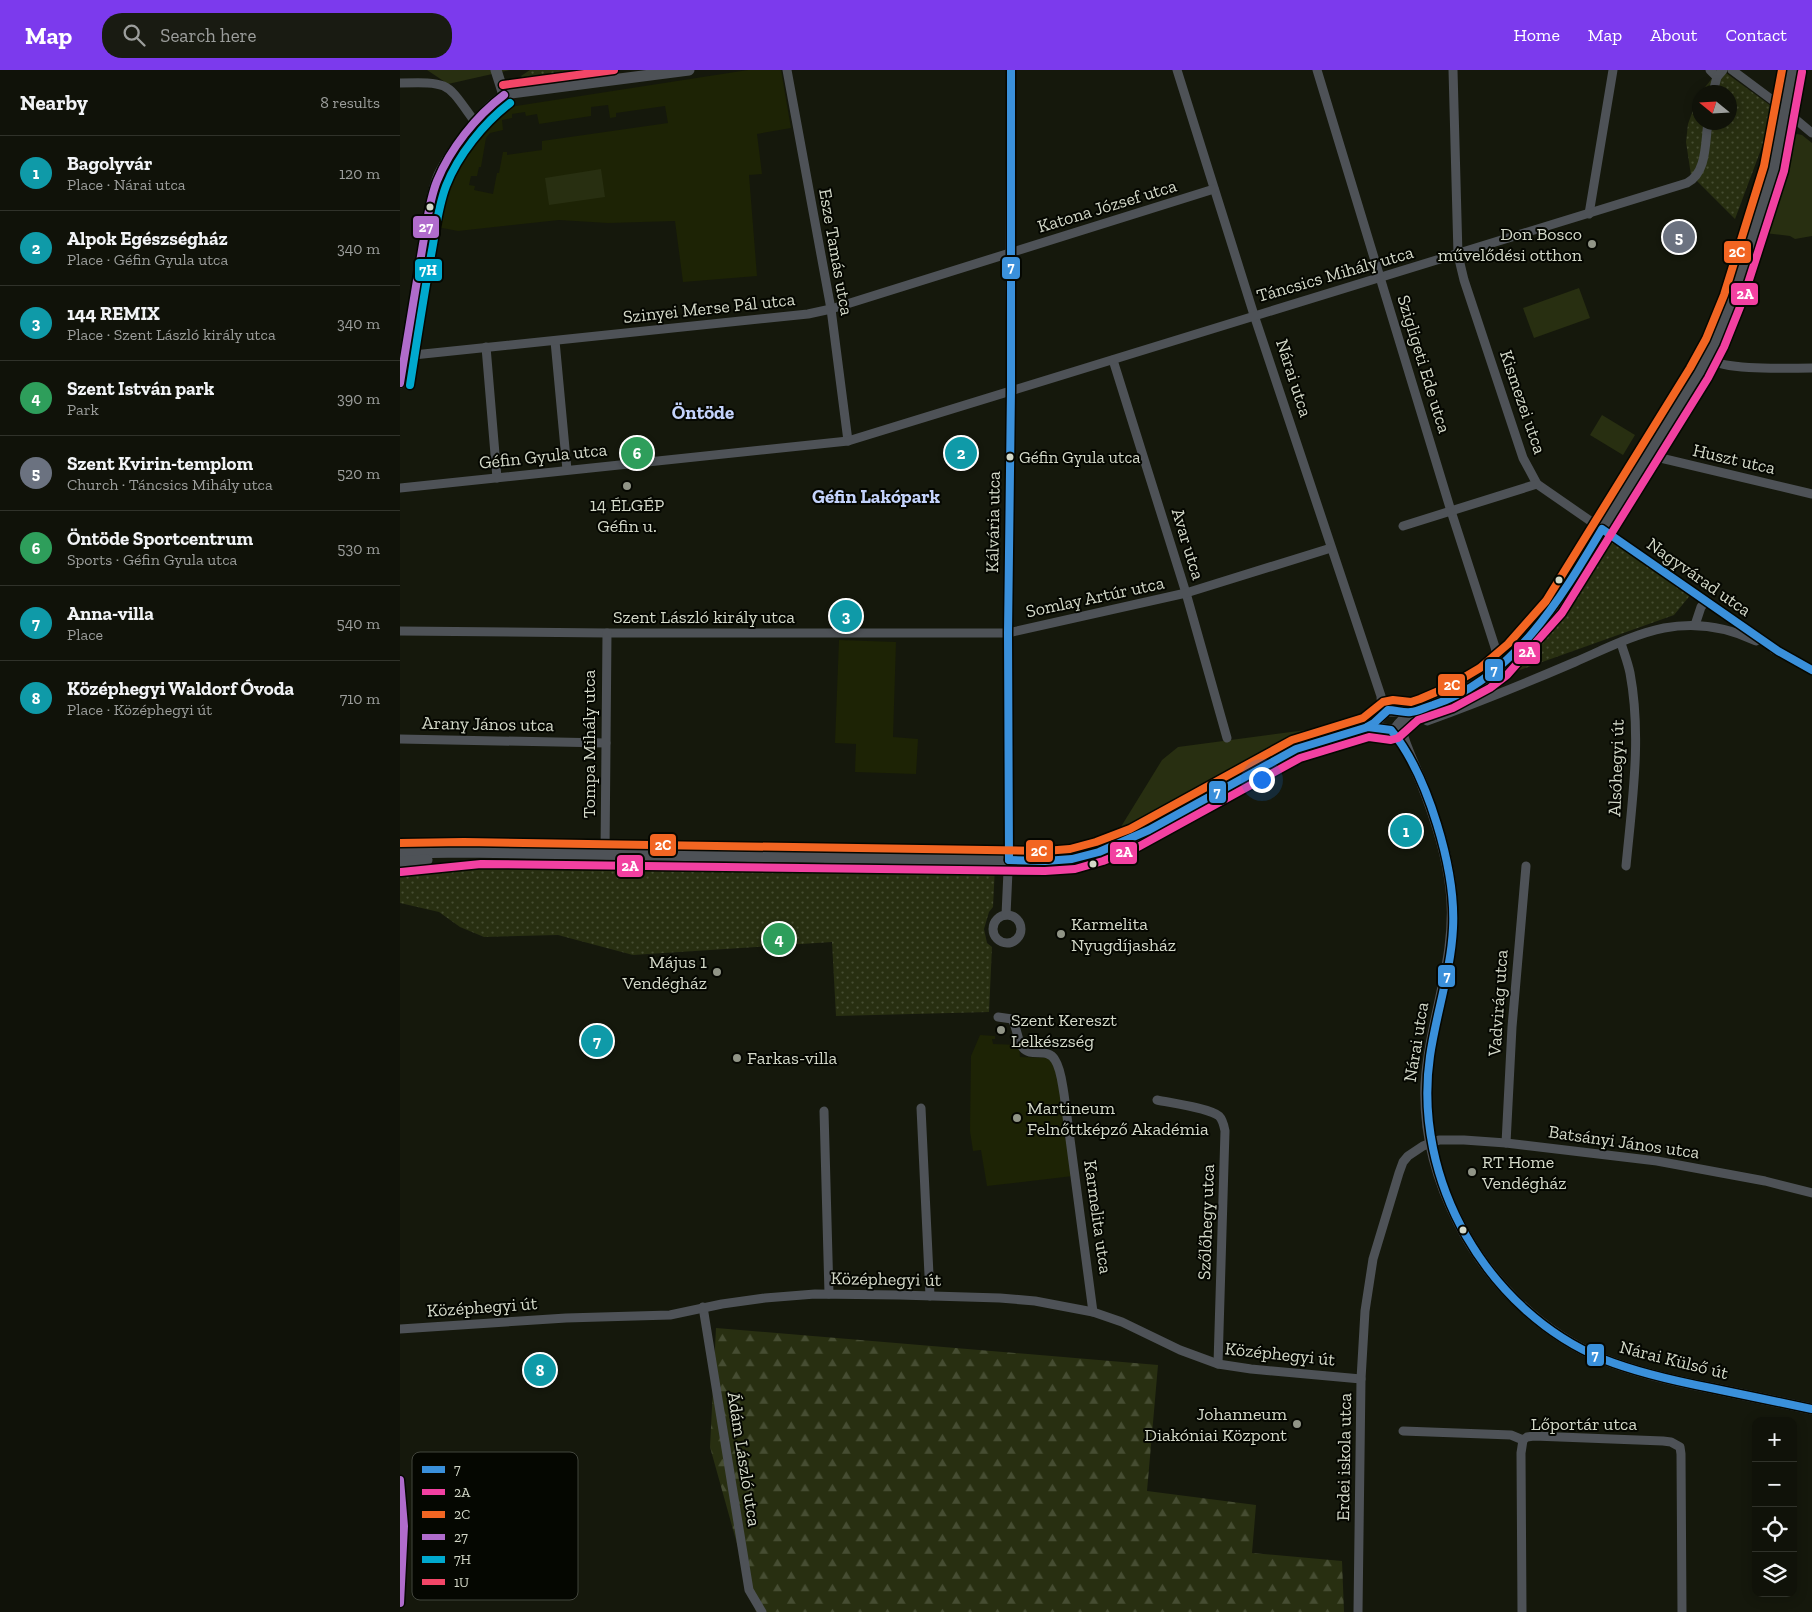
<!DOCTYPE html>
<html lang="en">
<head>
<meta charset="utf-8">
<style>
  body { margin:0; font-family:"Zilla Slab",serif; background:#191b12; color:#f1f3f6 }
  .controls { position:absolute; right:15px; bottom:15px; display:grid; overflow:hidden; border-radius:10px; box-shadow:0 2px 12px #0003 }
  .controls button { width:45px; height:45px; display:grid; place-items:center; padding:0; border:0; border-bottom:1px solid #30322a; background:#101209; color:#f1f3f6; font:25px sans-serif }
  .compass { position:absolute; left:1292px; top:15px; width:45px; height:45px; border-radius:50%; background:#101209; box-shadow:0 2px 12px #0003; rotate:288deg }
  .you { position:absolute; left:861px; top:709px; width:18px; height:18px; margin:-12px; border:4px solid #fff; border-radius:50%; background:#1a73e8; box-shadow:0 0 0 8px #1a73e833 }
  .badge { display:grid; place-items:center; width:32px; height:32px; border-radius:50%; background:#7c3aed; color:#fff; font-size:16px; font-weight:700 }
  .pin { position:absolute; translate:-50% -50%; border:2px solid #fff; box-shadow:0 1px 5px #0006 }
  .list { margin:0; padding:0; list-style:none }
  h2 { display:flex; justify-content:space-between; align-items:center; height:65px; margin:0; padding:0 20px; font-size:21px }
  h2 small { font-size:16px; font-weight:400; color:#9c9e9c }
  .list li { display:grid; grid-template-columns:32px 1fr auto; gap:15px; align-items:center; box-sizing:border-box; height:75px; padding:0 20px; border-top:1px solid #30322a }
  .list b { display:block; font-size:19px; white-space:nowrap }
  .list p { margin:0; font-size:16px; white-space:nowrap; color:#9c9e9c }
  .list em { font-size:16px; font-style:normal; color:#9c9e9c }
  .icon { flex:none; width:28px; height:28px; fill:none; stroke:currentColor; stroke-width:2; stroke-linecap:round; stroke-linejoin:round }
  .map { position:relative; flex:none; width:1412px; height:1542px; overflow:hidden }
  header { display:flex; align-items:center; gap:30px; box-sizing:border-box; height:70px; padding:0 25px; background:#7c3aed; color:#fff }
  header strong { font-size:24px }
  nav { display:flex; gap:28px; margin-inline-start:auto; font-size:18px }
  .search { width:350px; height:45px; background:#191b12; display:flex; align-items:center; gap:12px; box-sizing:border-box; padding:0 18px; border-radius:20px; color:#9c9e9c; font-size:19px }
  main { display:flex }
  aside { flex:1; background:#101209 }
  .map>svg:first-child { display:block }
  .built { fill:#1d2305; fill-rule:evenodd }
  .green { fill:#282f11 }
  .forest { fill:url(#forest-firs) }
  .park { fill:url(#park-dots) }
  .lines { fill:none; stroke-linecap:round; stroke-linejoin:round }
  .stream { stroke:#04041c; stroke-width:2.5 }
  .minor { stroke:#4e5257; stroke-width:9 }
  .tertiary { stroke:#4e5257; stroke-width:11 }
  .bus-1-casing { stroke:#050701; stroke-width:11 }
  .bus-2-casing { stroke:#050701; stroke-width:11 }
  .bus-3-casing { stroke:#050701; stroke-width:11 }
  .bus-4-casing { stroke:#050701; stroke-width:11 }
  .bus-5-casing { stroke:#050701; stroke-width:11 }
  .bus-6-casing { stroke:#050701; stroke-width:11 }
  .bus-1 { stroke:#3a90db; stroke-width:8 }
  .bus-2 { stroke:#f240a1; stroke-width:8 }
  .bus-3 { stroke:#f26522; stroke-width:8 }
  .bus-4 { stroke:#b06ccc; stroke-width:8 }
  .bus-5 { stroke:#00a9ce; stroke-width:8 }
  .bus-6 { stroke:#f34667; stroke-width:8 }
  .bus-dot { fill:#d4d9c9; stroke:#050701; stroke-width:2 }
  .poi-dot { fill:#919587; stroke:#050701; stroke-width:2 }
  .labels { text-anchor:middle; stroke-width:4; stroke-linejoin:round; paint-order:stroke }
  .bus-label { font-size:17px; fill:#d4d9c9; stroke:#050701; text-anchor:start }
  .street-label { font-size:18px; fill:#d4d9c9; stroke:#050701 }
  .poi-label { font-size:18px; fill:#d4d9c9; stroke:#050701; text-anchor:start }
  .neighbourhood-label { font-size:19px; font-weight:bold; fill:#c4d3fc; stroke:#050701 }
  .key { fill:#050701; stroke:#43463d; stroke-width:1 }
  .key-label { font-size:14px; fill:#d4d9c9 }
  .line-badge { stroke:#050701; stroke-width:2 }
  .badge-label { font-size:14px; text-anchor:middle; font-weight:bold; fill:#fff }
</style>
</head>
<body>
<header>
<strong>Map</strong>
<div class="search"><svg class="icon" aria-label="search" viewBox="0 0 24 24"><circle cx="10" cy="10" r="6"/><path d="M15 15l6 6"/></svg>Search here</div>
<nav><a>Home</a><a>Map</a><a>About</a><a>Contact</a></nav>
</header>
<main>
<aside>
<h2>Nearby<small>8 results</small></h2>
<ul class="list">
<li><span class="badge" style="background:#0f9aa8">1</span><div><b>Bagolyvár</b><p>Place · Nárai utca</p></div><em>120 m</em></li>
<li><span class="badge" style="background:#0f9aa8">2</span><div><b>Alpok Egészségház</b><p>Place · Géfin Gyula utca</p></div><em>340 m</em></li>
<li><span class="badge" style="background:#0f9aa8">3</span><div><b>144 REMIX</b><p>Place · Szent László király utca</p></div><em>340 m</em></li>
<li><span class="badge" style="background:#2e9e5b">4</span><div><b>Szent István park</b><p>Park</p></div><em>390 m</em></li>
<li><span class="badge" style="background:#6b7280">5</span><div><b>Szent Kvirin-templom</b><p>Church · Táncsics Mihály utca</p></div><em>520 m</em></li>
<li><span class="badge" style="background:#2e9e5b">6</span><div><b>Öntöde Sportcentrum</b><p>Sports · Géfin Gyula utca</p></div><em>530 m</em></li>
<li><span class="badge" style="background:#0f9aa8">7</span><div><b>Anna-villa</b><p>Place</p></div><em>540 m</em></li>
<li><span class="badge" style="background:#0f9aa8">8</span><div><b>Középhegyi Waldorf Óvoda</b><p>Place · Középhegyi út</p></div><em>710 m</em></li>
</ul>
</aside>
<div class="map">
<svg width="1412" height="1542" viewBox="0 0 1412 1542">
  <defs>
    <pattern id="forest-firs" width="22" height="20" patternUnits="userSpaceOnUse" patternTransform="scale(1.25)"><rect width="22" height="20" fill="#282f11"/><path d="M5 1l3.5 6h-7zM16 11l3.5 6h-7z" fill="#464d32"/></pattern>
    <pattern id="park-dots" width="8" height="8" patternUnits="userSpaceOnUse" patternTransform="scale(1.25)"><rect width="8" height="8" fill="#282f11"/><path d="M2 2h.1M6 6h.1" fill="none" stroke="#464d32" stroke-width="1.8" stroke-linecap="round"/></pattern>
  </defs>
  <rect width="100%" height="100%" fill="#15180c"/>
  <g class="built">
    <path d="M348,0H381L391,58L357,64L362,104L349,105L357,206L283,212L275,151L208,153L159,150L58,161L32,156L39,118L47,102L89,46L97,39ZM208,35L210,48L216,47V43L265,36L268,53L142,71V80L107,85V82H103L99,103H97L93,124L74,120L75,116L69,115L71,106H77L79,97H81L86,68L90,63L103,60L102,50L112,48V44L125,42L126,46L137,44L139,54L191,46V37Z"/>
    <path d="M439,570L496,572L493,667L518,669L516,704L455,702L456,674L435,673Z"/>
    <path d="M580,965L595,966V969H592L593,974L619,975L620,987L650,988L659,1010L673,1106L587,1116L581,1080L573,1081L570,1061L571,986Z"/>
  </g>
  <g class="green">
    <path d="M27,0H110L48,14Z"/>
    <path d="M1397,64L1402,65L1412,73V166L1395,169L1390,166L1364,163L1378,125L1391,67Z"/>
    <path d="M201,99L205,127L149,135L145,108Z"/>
    <path d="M1179,218L1190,248L1134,268L1123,238Z"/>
    <path d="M1202,345L1235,365L1223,385L1190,365Z"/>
    <path d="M921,658L923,661L896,671L850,692L817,713L771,739L720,764L719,760L762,690L778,677Z"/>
  </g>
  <path class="forest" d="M316,1258L758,1295L747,1421L856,1435L852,1483L942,1491L944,1542H356L310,1377Z"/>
  <g class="park">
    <path d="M130,0H197L124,9L121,6Z"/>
    <path d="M1319,0H1322L1371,36L1363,74L1335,149L1291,105L1286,72L1288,54L1299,24L1300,52H1330V22H1301Z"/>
    <path d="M1202,464L1292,523L1274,545L1100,607L1163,535Z"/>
    <path d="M87,790L595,796L593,837L589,842L584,859L587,873L592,877L589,942L436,946L432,872L233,885L158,865L84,867L60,857L39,842L0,833V798Z"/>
  </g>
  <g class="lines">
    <g class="stream">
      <path d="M880,694L915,680L933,675"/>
      <path d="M897,695L904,688L905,685"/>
      <path d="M742,770L770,754"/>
    </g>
    <g class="minor">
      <path d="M387,0L431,239L448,371"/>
      <path d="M777,0L854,245L981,626L982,645"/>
      <path d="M917,0L1051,441L1095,577L1100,598"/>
      <path d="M1053,0L1058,185L1064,210L1123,388L1137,414L1378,581"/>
      <path d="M1310,0L1317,7"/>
      <path d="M1332,0L1375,32L1412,63"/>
      <path d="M0,13C51,12 46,12 75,52"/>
      <path d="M1313,22L1317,7L1323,0"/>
      <path d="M1189,144L1213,0"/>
      <path d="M155,271L167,400"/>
      <path d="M86,277L97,408"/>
      <path d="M4,286L408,244L431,239L814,119"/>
      <path d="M1307,289C1330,301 1385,298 1412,298"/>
      <path d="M713,290L786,523L827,668"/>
      <path d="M1248,385L1412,424"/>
      <path d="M0,418L448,371L1287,113C1307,103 1305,73 1308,52"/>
      <path d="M1003,456L1137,414"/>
      <path d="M1295,555L1301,537L1306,531"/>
      <path d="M0,561L207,563H608L786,523L931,478"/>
      <path d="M1221,573C1224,583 1228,593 1230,603C1242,667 1232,732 1226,796"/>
      <path d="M1373,579L1412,600"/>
      <path d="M1027,651C1077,633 1126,613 1175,592C1203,580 1234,564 1264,558C1296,552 1327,557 1356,571"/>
      <path d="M0,669L206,673"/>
      <path d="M205,784L207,563"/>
      <circle cx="607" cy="859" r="14"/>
      <path d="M606,845L609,779L608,563L611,320L610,183L611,0"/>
      <path d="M598,947L612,949C617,957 617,970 623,978C631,988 648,977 655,990C661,999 662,1013 664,1024L693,1242"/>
      <path d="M757,1030C771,1033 809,1038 819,1046C823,1050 824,1056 825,1061L818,1294"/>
      <path d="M521,1038L530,1226"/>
      <path d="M424,1041L429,1224"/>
      <path d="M1106,1073L1112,957L1126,796"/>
      <path d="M303,1237L349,1520L362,1542"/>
      <path d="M0,1259L166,1248L270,1245L322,1234L365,1228L415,1224L499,1225L600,1228L635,1231L693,1242L722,1252L780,1280L818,1294L851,1299L961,1309"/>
      <path d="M1003,1361L1111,1365L1123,1370L1127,1367L1134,1366L1263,1371L1271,1372L1280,1377L1281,1384L1282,1542"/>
      <path d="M0,1410L4,1456L0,1533"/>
      <path d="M958,1542L961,1309L965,1241L973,1189L999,1103L1003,1092L1008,1086L1023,1076L1039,1070H1064L1106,1073L1257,1091L1365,1111L1412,1123"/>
      <path d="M1122,1542L1121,1383L1123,1370"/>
    </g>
    <g class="tertiary">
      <path d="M96,0L104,25"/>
      <path d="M0,313L33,124C35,116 37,108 41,101C52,80 89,28 111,23L289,0"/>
      <path d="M999,654C1004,674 1013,693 1021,711C1035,746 1047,782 1051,819C1059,886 1030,948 1026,1014C1024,1063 1037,1110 1059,1153C1089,1212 1141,1263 1203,1289C1238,1303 1274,1311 1311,1318C1345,1325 1378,1332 1412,1339"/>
      <path d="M968,657L991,660L995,659L1007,645L1014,641L1049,629L1084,610L1100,598L1139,557L1170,513L1202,459L1299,303L1315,273L1333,228L1374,98L1392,0"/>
      <path d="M0,783L64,782L645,791L672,789L699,782L734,768L896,679L968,657L979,649L986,641H1014"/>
      <path d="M0,792L27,790"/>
    </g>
    <g class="bus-1-casing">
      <g id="bus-1">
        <path d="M967,657L974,653L988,640C996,640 1003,643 1011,642C1018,641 1026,637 1033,635C1114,608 1161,528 1202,459L1378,581L1412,600"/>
        <path d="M609,790L645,791L672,789L699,782L749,760L896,679L968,657L991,660C1028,705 1056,800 1053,858C1051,901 1036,944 1030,986C1012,1110 1087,1241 1203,1289C1238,1303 1275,1311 1311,1318C1345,1325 1378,1332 1412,1339"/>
        <path d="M609,790L608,563L611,320V0"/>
      </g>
    </g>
    <g class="bus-2-casing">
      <path id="bus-2" d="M1,802L81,794L645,801L675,799L703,791L738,777L900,688L969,667L991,670L998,668L1018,650L1053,638L1090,618L1107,605L1162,543L1308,308L1324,277L1342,232L1384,101L1402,2"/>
    </g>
    <g class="bus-3-casing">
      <path id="bus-3" d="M0,773L64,772L645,781L670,779L696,772L730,759L892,670L963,648L983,632L993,630L1011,632L1020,629L1048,617L1080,598L1108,574L1146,531L1290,298L1306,269L1324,225L1364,96L1382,0"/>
    </g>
    <g class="bus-4-casing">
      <g id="bus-4">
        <path d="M0,313C8,267 15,220 23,174C27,153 29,131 37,111C50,79 76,46 104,25"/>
        <path d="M0,1410L4,1456L0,1533"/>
      </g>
    </g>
    <g class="bus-5-casing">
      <path id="bus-5" d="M10,315C17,270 24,224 32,180C36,159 38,137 46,116C58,85 84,53 110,33"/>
    </g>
    <g class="bus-6-casing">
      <path id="bus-6" d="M103,15L214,0"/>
    </g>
    <use href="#bus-1" class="bus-1"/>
    <use href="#bus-2" class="bus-2"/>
    <use href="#bus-3" class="bus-3"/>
    <use href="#bus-4" class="bus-4"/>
    <use href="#bus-5" class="bus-5"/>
    <use href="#bus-6" class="bus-6"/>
  </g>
  <g class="bus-dot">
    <circle cx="30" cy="137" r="4.5"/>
    <circle cx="610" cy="387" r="4.5"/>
    <circle cx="1159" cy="510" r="4.5"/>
    <circle cx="693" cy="794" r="4.5"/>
    <circle cx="1063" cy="1160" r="4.5"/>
  </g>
  <g class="poi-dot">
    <circle cx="1192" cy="174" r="5"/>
    <circle cx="227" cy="416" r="5"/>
    <circle cx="661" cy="864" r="5"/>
    <circle cx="317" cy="902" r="5"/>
    <circle cx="601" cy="960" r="5"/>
    <circle cx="337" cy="988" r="5"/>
    <circle cx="617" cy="1048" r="5"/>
    <circle cx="1072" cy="1102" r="5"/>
    <circle cx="897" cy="1354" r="5"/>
  </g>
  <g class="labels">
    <g class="bus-label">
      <text x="619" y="393">Géfin Gyula utca</text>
    </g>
    <g class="street-label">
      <text transform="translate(707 136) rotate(-17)" y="6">Katona József utca</text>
      <text transform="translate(436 182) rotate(80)" y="6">Esze Tamás utca</text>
      <text transform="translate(935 204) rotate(-16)" y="6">Táncsics Mihály utca</text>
      <text transform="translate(309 238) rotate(-6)" y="6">Szinyei Merse Pál utca</text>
      <text transform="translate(1024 294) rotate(73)" y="6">Szigligeti Ede utca</text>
      <text transform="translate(894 308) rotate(72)" y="6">Nárai utca</text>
      <text transform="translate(1123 332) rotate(71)" y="6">Kismezei utca</text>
      <text transform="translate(143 386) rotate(-6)" y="6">Géfin Gyula utca</text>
      <text transform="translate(1334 389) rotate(13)" y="6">Huszt utca</text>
      <text transform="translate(593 452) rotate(-89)" y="6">Kálvária utca</text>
      <text transform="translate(788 474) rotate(73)" y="6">Avar utca</text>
      <text transform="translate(1299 507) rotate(35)" y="6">Nagyvárad utca</text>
      <text transform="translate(695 527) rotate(-12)" y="6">Somlay Artúr utca</text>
      <text x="304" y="553">Szent László király utca</text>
      <text transform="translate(88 654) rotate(1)" y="6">Arany János utca</text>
      <text transform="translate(189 674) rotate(-90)" y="6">Tompa Mihály utca</text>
      <text transform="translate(1216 698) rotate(-88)" y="6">Alsóhegyi út</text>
      <text transform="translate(1098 933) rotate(-86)" y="6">Vadvirág utca</text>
      <text transform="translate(1016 972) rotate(-81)" y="6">Nárai utca</text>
      <text transform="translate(1224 1072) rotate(8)" y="6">Batsányi János utca</text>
      <text transform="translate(698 1147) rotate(82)" y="6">Karmelita utca</text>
      <text transform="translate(806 1152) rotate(-88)" y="6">Szőlőhegy utca</text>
      <text transform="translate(486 1209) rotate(1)" y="6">Középhegyi út</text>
      <text transform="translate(82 1237) rotate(-4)" y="6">Középhegyi út</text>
      <text transform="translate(880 1284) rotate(6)" y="6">Középhegyi út</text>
      <text transform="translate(1274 1290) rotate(14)" y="6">Nárai Külső út</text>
      <text x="1184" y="1360">Lőportár utca</text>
      <text transform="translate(944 1387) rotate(-89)" y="6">Erdei iskola utca</text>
      <text transform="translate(344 1389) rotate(81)" y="6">Ádám László utca</text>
    </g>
    <g class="poi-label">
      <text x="1182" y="170" text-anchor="end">Don Bosco<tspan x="1182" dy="21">művelődési otthon</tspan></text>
      <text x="227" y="441" text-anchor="middle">14 ÉLGÉP<tspan x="227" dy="21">Géfin u.</tspan></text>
      <text x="671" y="860">Karmelita<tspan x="671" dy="21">Nyugdíjasház</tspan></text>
      <text x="307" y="898" text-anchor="end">Május 1<tspan x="307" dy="21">Vendégház</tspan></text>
      <text x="611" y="956">Szent Kereszt<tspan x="611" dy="21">Lelkészség</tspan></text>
      <text x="347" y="994">Farkas-villa</text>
      <text x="627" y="1044">Martineum<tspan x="627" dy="21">Felnőttképző Akadémia</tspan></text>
      <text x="1082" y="1098">RT Home<tspan x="1082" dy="21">Vendégház</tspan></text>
      <text x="887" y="1350" text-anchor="end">Johanneum<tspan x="887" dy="21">Diakóniai Központ</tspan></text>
    </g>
    <g class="neighbourhood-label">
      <text x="303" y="349">Öntöde</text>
      <text x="476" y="433">Géfin Lakópark</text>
    </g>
  </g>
  <rect x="12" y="1382" width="166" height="148" rx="8" class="key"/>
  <rect x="22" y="1396" width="23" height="7" fill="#3a90db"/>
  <rect x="22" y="1419" width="23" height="6" fill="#f240a1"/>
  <rect x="22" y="1441" width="23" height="7" fill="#f26522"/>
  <rect x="22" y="1464" width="23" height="6" fill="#b06ccc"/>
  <rect x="22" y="1486" width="23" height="7" fill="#00a9ce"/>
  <rect x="22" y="1509" width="23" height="6" fill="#f34667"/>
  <g class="key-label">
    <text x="54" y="1404">7</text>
    <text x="54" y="1427">2A</text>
    <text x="54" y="1449">2C</text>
    <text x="54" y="1472">27</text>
    <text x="54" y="1494">7H</text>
    <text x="54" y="1517">1U</text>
  </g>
  <g class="line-badge">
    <rect x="12" y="145" width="28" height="24" rx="5" fill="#b06ccc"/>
    <rect x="1323" y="170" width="29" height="24" rx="5" fill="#f26522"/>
    <rect x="601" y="186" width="20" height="24" rx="5" fill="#3a90db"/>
    <rect x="14" y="188" width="29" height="24" rx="5" fill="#00a9ce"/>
    <rect x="1330" y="212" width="29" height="24" rx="5" fill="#f240a1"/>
    <rect x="1113" y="571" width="28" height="24" rx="5" fill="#f240a1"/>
    <rect x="1084" y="588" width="20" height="24" rx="5" fill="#3a90db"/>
    <rect x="1037" y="603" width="29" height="24" rx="5" fill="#f26522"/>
    <rect x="808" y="710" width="19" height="24" rx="5" fill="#3a90db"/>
    <rect x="249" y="763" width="28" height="24" rx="5" fill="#f26522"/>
    <rect x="625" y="769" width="29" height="24" rx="5" fill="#f26522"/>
    <rect x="709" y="771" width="29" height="24" rx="5" fill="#f240a1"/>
    <rect x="216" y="784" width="28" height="24" rx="5" fill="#f240a1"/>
    <rect x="1037" y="894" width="19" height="24" rx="5" fill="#3a90db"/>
    <rect x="1186" y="1273" width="19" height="24" rx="5" fill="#3a90db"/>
  </g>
  <g class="badge-label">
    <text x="26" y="162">27</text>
    <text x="1337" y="187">2C</text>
    <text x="611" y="202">7</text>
    <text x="28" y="205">7H</text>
    <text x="1345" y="229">2A</text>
    <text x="1127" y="587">2A</text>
    <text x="1094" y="605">7</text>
    <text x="1052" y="620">2C</text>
    <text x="817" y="727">7</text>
    <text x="263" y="780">2C</text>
    <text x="639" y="786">2C</text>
    <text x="724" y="787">2A</text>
    <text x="230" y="801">2A</text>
    <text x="1047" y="911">7</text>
    <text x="1195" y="1290">7</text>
  </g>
</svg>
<div class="controls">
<button>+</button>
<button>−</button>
<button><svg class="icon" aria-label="locate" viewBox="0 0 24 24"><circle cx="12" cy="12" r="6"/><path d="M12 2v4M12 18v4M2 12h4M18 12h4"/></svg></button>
<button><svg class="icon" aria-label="layers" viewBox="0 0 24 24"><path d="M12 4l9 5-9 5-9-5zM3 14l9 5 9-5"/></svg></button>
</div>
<svg class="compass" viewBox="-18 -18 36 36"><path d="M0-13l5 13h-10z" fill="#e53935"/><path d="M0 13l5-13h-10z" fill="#9c9e9c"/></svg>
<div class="you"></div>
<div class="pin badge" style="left:1006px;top:761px;background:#0f9aa8">1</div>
<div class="pin badge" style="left:561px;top:383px;background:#0f9aa8">2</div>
<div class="pin badge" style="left:446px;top:546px;background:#0f9aa8">3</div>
<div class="pin badge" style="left:379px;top:869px;background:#2e9e5b">4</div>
<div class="pin badge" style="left:1279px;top:167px;background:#6b7280">5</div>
<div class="pin badge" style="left:237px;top:383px;background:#2e9e5b">6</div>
<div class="pin badge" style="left:197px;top:971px;background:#0f9aa8">7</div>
<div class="pin badge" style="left:140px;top:1300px;background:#0f9aa8">8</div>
</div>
</main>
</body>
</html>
